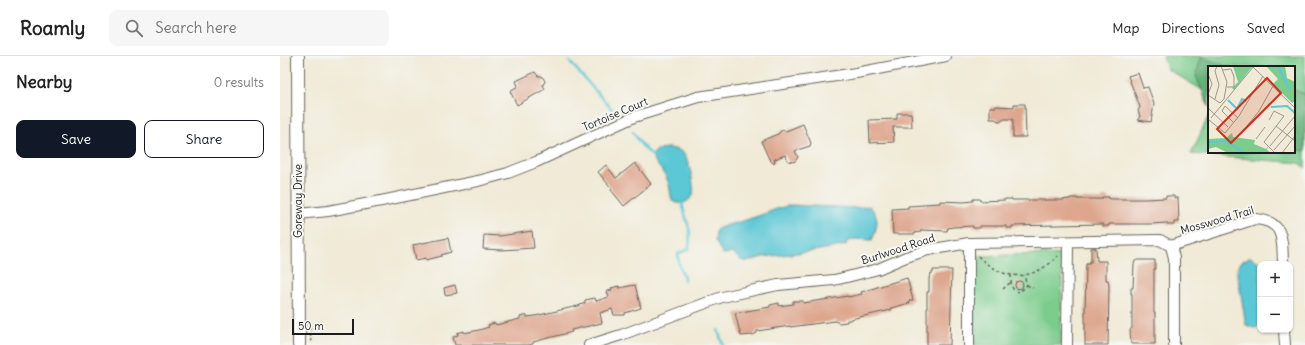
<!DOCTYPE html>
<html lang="en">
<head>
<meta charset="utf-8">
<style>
  body { margin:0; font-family:Delius,sans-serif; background:#f6f6f6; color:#222 }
  .controls { position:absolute; right:12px; bottom:12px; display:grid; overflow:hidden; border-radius:8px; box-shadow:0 1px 3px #0004 }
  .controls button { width:36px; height:36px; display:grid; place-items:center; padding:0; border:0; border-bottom:1px solid #e0e0e0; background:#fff; color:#222; font:20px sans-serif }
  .scale { position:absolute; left:12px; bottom:10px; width:62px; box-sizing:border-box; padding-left:4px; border:2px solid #1c1c1c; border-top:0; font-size:11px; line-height:14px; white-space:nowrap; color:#1c1c1c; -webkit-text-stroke:3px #f6f6f2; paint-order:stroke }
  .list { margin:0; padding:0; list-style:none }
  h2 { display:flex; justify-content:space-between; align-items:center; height:52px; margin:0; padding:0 16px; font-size:17px }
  h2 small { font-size:13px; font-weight:400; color:#767676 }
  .actions { display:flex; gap:8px; padding:12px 16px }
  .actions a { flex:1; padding:9px 0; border:1px solid #111827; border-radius:8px; text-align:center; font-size:14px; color:#111827 }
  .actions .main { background:#111827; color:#fff }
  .icon { flex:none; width:22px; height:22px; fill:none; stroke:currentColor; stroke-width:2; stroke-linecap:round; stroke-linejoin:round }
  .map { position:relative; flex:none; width:1025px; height:289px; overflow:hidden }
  header { display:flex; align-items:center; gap:24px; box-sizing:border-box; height:56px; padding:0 20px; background:#fff; border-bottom:1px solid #e0e0e0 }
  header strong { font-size:19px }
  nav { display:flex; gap:22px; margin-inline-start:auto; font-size:14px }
  .search { width:280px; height:36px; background:#f6f6f6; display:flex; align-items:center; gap:10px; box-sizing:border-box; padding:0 14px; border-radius:8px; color:#767676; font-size:15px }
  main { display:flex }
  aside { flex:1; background:#fff }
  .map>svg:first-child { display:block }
  .green { fill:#7bcc8d; stroke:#4c7454 }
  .forest { fill:#64b078; stroke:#40664a }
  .water { fill:#5cc7d5; stroke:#3c7278 }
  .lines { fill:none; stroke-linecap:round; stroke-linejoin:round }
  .stream { stroke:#5cc7d5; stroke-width:2.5 }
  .building { fill:#dea68d }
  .minor-casing { stroke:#66645d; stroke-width:12 }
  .tertiary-casing { stroke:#66645d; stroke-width:14 }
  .path { stroke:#66645d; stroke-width:1.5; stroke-dasharray:3 3; stroke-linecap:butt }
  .minor { stroke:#fff; stroke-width:10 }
  .tertiary { stroke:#fff; stroke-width:12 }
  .labels { text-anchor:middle; stroke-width:4; stroke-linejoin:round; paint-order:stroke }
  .street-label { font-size:11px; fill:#1c1c1c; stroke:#f6f6f2 }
  .inset-river { fill:none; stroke:#5cc7d5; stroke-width:2 }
  .inset-road { fill:none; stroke:#9b988c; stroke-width:1 }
  .view { fill:#c8321e; fill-opacity:0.15; stroke:#c8321e; stroke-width:2 }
  .inset-edge { fill:none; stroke:#1c1c1c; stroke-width:2 }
</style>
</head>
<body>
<header>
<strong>Roamly</strong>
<div class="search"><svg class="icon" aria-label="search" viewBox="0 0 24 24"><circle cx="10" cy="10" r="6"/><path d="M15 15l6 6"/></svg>Search here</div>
<nav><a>Map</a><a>Directions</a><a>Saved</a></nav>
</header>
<main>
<aside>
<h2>Nearby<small>0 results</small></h2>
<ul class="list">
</ul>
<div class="actions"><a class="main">Save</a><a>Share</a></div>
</aside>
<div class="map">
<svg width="1025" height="289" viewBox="0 0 1025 289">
  <rect width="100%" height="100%" fill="#f6f6f2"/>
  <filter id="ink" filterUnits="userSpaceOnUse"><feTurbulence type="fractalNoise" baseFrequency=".025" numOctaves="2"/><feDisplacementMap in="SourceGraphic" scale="8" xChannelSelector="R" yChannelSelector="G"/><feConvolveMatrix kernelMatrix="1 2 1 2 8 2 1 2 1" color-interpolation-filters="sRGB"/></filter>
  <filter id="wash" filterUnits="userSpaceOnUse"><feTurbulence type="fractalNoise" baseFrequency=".012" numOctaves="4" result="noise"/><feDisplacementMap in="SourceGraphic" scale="16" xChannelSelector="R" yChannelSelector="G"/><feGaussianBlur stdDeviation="0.9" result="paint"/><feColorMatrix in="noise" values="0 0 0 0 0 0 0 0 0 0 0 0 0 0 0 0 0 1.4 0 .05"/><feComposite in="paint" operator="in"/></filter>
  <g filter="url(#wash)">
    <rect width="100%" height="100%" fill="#f0ead6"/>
    <g class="green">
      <path d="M883,0H1025V112L1019,107L911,98L929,59V96H1014V11H929V38L887,13Z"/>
      <path d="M769,198L782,199L781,289H694L695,200Z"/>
    </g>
    <g class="forest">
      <path d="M921,1L949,11H929V51L916,20Z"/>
      <path d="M1014,34L1025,38V95L1014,93Z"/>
    </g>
    <g class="water">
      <path d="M386,92C392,92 398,93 403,97C409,102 415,132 413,139C411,143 407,146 403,147C398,148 396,147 392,145C390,136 390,127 385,119C381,112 374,107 372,99L377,94Z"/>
      <path d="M511,149L577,152L589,150C601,160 597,172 592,184L575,183L567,185L566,189C539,195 511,198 483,201C478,202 471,206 465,205C460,205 456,200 453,197L443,198L435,185L436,174C446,168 458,167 469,163C483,159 496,152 511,149Z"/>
      <path d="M970,201L979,206L980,208V268L978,271L974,272L966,269L957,215L961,206Z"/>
    </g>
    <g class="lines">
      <g class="stream">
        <path d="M290,6L337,59"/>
        <path d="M353,76L363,91L373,100"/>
        <path d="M401,144L410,176L409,193L398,198L399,208L405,225"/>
        <path d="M438,274L443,289"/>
      </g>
    </g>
    <g id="blocks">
      <g class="building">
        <path d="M255,16L258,20H262L265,25L263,29L265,33L237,49L230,35L238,30L236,25Z"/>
        <path d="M858,17L863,32L868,31L874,48L871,66L858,64L860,60L858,55L860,51L848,20Z"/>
        <path d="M734,48H745L746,81H733V63H724L720,66L715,63H710V51H716V50L734,51Z"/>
        <path d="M617,57H631L632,71H613L614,86L590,87L589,64L617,63Z"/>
        <path d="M523,68L531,87L530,90L515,95L518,101L516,104L514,106L508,105L505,99L495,103L494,108L489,103L481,85L498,78L502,74L506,75Z"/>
        <path d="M355,107L371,128L344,150L331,134L332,133L318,116L326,109L336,122Z"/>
        <path d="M886,140H894V142H898L899,166H894V169H887V167L870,168H829V170H823V168L732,170V172H726V170H700V172H693V170L673,171L668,172L667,175L641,174V176L635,177V178H613L612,153L628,152V150L644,149V148L660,147V145L684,146L693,145V143H700V145L725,144V143H732V144H781L790,143V142H797V143H822V141H829V143H865L886,142Z"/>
        <path d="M252,175L254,192L222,194L203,193L204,179L220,180Z"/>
        <path d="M168,182L171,196L161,199L162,200L146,204V202L136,204L133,189Z"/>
        <path d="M811,192H816L817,205H826V224H828L829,230L828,289H805V256L806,208H809V206H811Z"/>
        <path d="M857,204H875V213H874V257H875V288H851L850,274L852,272V238H851V232H853L854,208L855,205Z"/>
        <path d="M653,214H672L670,289H647V236H649V221H650L651,217H653Z"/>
        <path d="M627,222L633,244L629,245L630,247L611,252V254L571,263L572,264H567V266L559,267L555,265L510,271V270L477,275V277L473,279L461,280L455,257L490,251V249L499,247V250L513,248V245H523V247L568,240V241L582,238L581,236Z"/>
        <circle cx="739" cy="229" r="4"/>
        <path d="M175,229L177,237L165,239L164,232Z"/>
        <path d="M355,229L361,252L345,257V259H334L332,253L320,257L322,267L291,274L292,276L253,286V288L248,289H175L173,281L178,279L177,277L184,275V277L199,274L209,271L208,269L215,267L216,269L240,263V261L246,259L247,261L255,260L298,250L305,247V244L315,242L316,245L329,241L327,235L332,234L331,232L339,230V232Z"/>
      </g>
    </g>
  </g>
  <g filter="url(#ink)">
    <use href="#blocks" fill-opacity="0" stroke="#66645d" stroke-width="1"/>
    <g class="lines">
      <g class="minor-casing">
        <g id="minor">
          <path d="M18,158L48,155L101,145L198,125L228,117L256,106L354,61L418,41L576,17L666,0"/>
          <path d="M891,190L975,163C1005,165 1002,184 1003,208"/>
          <path d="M1004,274L1005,289"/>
          <path d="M309,289L341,279L442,241L498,229L554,224L567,221L598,213L626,201L648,194L689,187L880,184L891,190L894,202V289"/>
          <path d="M689,289V187"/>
          <path d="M787,289L788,186"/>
        </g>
      </g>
      <g class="tertiary-casing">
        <path id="tertiary" d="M18,0L19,289"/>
      </g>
      <g class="path">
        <path d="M698,200C724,226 752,226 778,200"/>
        <path d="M731,219C731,227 730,235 740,236L747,229L744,219"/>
        <path d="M747,229L753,232"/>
        <path d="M723,233L731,226"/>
        <path d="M30,271L31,289"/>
      </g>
      <use href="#minor" class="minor"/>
      <use href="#tertiary" class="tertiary"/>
    </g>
  </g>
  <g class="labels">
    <g class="street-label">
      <text transform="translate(335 58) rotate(-23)" y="4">Tortoise Court</text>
      <text transform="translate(18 145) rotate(-90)" y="4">Goreway Drive</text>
      <text transform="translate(937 164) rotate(-16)" y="4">Mosswood Trail</text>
      <text transform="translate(618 193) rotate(-18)" y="4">Burlwood Road</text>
    </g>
  </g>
  <g transform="translate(928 10)">
    <rect width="87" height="87" fill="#f0ead6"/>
    <path d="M25,0L44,1L26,24L24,22L30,16ZM58,0H77L79,12L87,16V35L84,37L65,18L70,13ZM24,67L25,71L47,74L46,78L58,83L60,80L59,84L63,87H20L8,81L0,83V73L18,72Z" fill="#7bcc8d"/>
    <path class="inset-river" d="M70,0L81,23M20,34L29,43L34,33L38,35M63,41L79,40L87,47M0,76L17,75L37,87"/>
    <path class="inset-road" d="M44,0L87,42M15,4L23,3L26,11V21H19M0,8L4,18L0,28M0,29L12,37L16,33L19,16L13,0M7,33L11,19L7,5L9,0M0,42L20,61M3,52L46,0M1,54L17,67L31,50L55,10M61,54L66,45L76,50L56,76L67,87M25,56L14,45L17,40L30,52M68,60L87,75M35,65L51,45L65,20M48,73L57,61M62,80L87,50M66,84L87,60M74,87L87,70"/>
    <path class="view" d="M59,12L73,27L23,77L9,63Z"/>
    <rect width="87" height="87" class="inset-edge"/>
  </g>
</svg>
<div class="controls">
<button>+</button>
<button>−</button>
</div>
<div class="scale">50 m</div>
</div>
</main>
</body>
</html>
